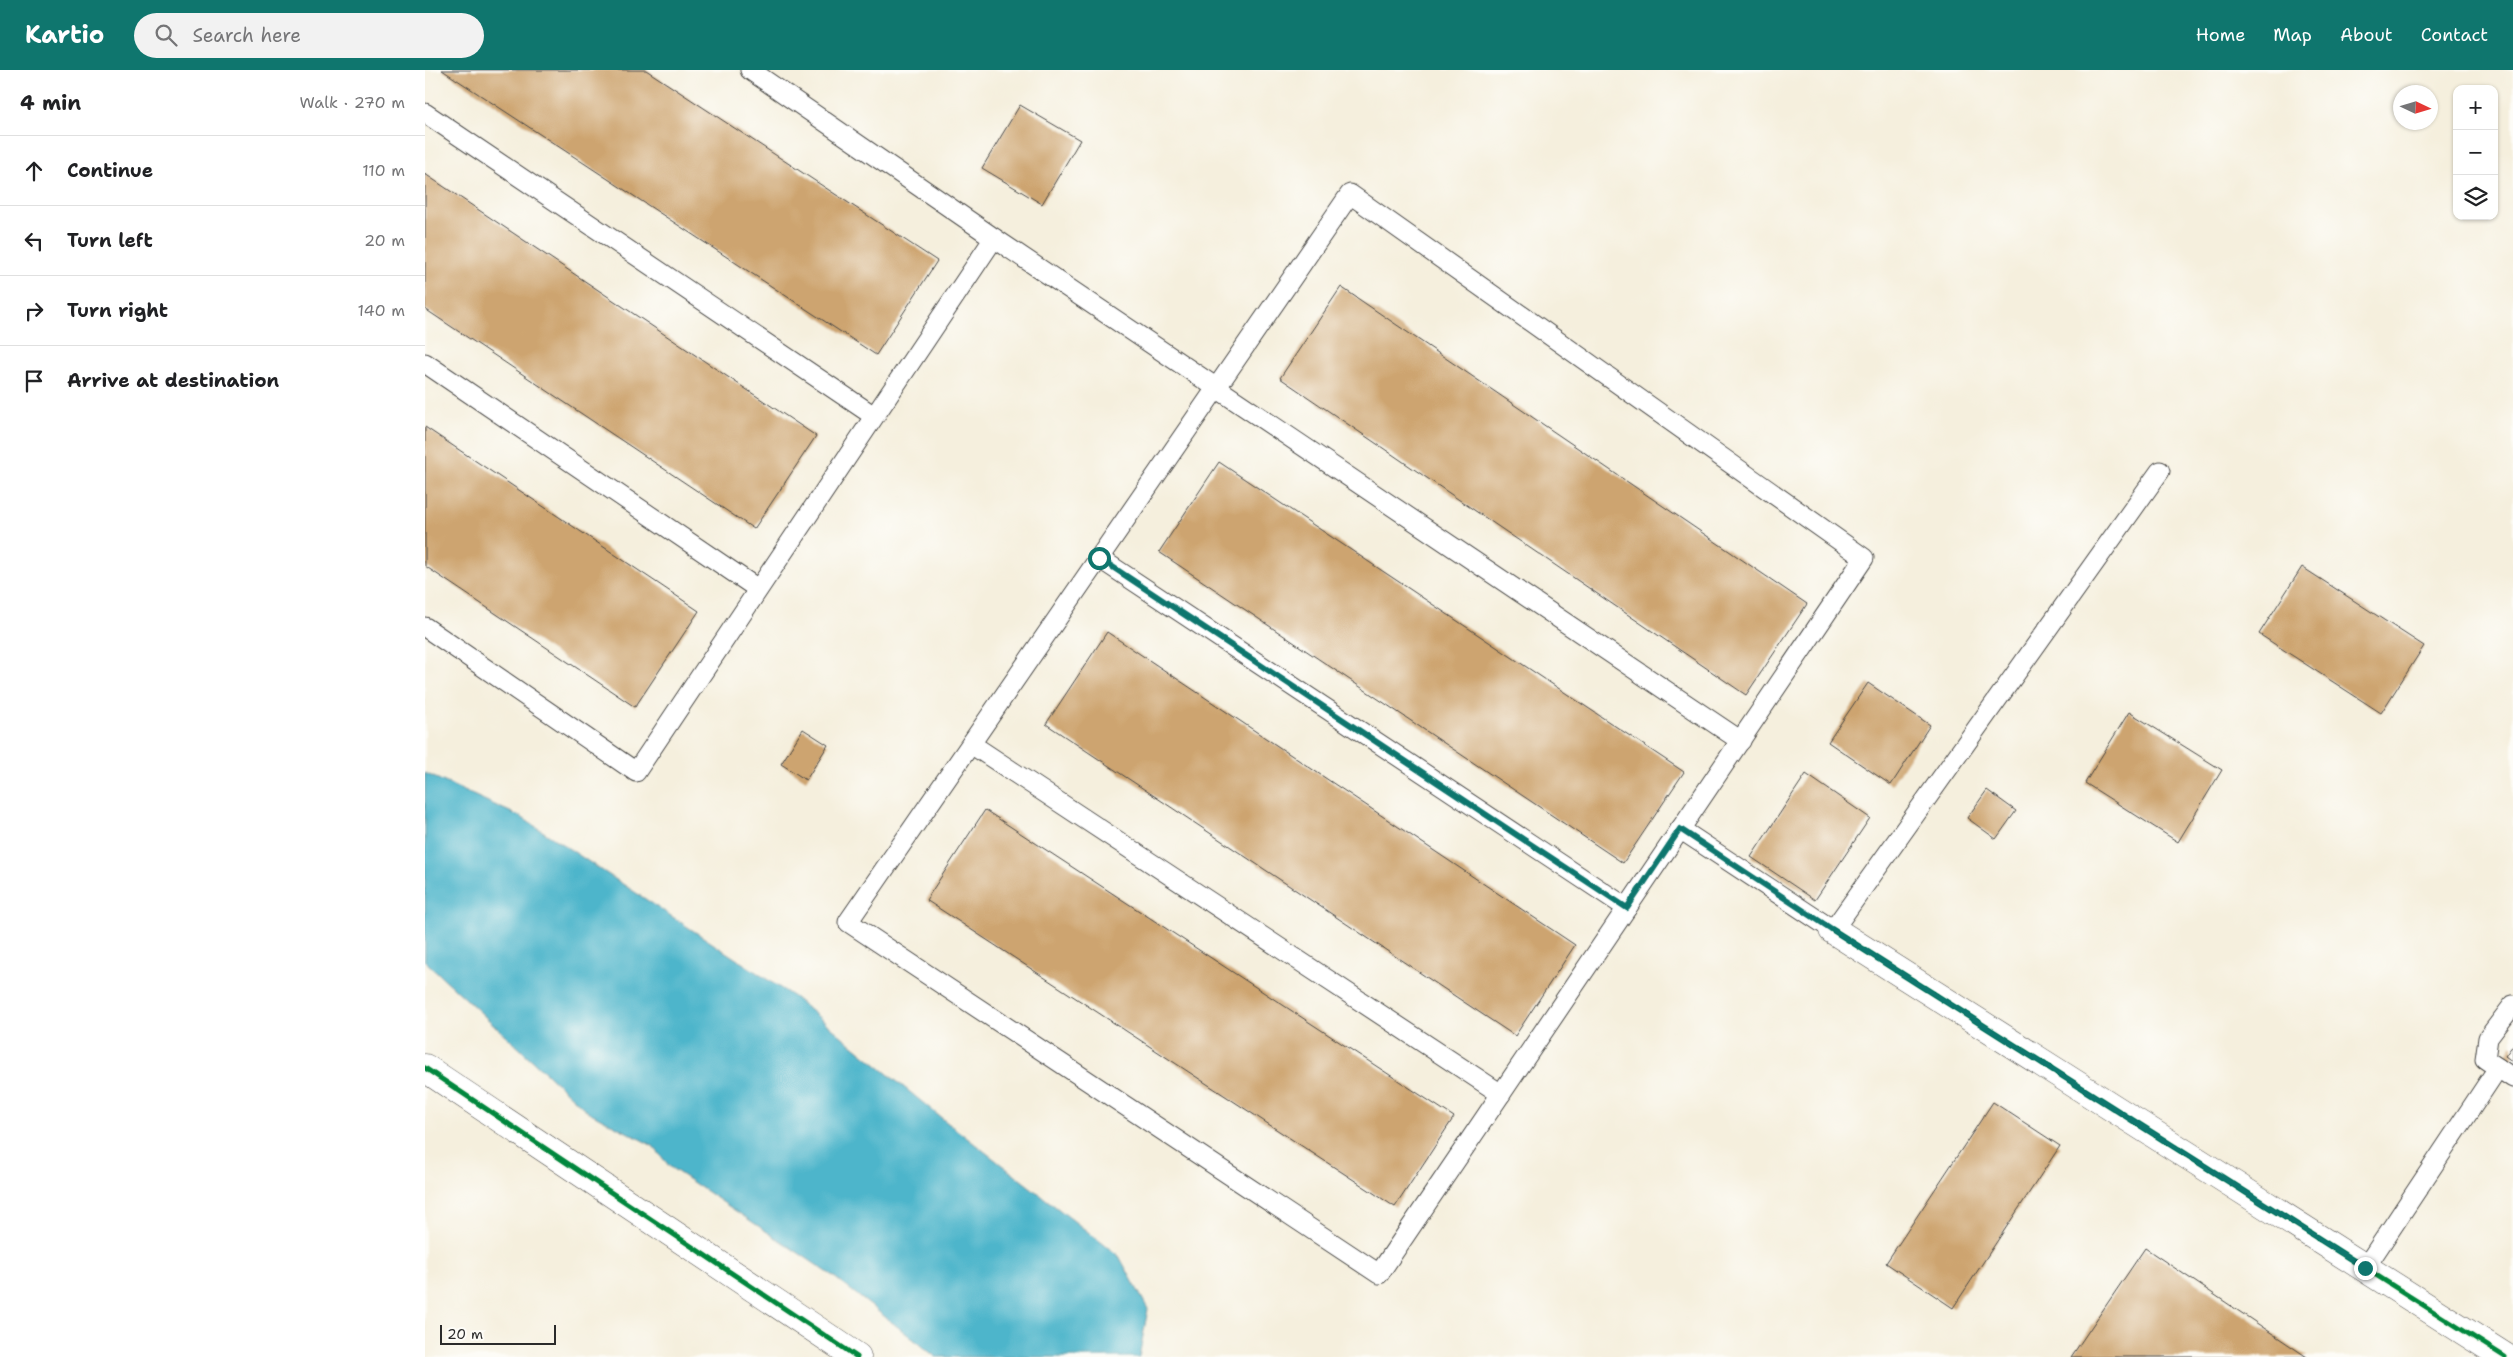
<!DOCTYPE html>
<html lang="en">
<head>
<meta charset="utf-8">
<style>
  body { margin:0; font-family:"Shantell Sans",sans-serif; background:#f2f2f2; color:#202124 }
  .controls { position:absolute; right:15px; top:15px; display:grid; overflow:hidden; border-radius:10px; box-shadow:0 1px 4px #0004 }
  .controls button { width:45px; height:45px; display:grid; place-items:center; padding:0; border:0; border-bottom:1px solid #e0e0e0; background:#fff; color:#202124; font:25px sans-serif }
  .compass { position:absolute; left:1968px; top:15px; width:45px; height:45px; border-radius:50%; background:#fff; box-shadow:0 1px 4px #0004; rotate:94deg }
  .scale { position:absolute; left:15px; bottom:12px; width:116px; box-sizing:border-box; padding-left:5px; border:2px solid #2b2b2b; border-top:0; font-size:14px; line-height:18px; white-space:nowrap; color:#2b2b2b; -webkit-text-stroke:4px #fdfcf7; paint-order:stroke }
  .stop { position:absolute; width:15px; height:15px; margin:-11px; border:4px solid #0f766e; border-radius:50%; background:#fff }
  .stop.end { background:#0f766e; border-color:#fff; box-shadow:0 1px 5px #0008 }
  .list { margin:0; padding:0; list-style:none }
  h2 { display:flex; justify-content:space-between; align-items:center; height:65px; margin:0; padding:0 20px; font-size:21px }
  h2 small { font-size:16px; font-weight:400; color:#757577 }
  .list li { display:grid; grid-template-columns:32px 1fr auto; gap:15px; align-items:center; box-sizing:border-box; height:70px; padding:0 20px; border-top:1px solid #e0e0e0 }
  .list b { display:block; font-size:19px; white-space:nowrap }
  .list em { font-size:16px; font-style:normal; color:#757577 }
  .icon { flex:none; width:28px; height:28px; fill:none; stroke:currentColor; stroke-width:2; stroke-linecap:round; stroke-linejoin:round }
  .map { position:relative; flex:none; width:2088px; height:1287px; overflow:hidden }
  header { display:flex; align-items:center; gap:30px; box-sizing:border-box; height:70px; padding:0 25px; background:#0f766e; color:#fff }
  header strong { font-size:24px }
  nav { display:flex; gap:28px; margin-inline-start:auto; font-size:18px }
  .search { width:350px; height:45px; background:#f2f2f2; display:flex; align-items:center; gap:12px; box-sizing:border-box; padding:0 18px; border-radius:28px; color:#757577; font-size:19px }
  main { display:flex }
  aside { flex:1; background:#fff }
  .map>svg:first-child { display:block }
  .water { fill:#4db5cb; stroke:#3c707b }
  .building { fill:#cda470 }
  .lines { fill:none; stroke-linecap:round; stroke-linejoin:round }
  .service-casing { stroke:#494846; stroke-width:21 }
  .minor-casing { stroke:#494846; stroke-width:29 }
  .tertiary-casing { stroke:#494846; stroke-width:29 }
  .service { stroke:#fff; stroke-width:19 }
  .minor { stroke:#fff; stroke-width:28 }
  .tertiary { stroke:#fff; stroke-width:28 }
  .cycleway-casing { stroke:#fdfcf7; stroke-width:8 }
  .cycleway { stroke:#00873e; stroke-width:5 }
  .route { stroke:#0f766e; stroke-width:6 }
</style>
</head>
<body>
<header>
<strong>Kartio</strong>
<div class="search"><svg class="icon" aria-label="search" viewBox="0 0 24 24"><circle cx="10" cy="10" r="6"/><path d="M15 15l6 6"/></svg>Search here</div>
<nav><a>Home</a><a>Map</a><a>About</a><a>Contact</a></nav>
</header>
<main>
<aside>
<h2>4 min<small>Walk · 270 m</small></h2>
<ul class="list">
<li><svg class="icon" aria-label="ahead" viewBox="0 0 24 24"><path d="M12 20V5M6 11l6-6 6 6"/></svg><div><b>Continue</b></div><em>110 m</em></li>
<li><svg class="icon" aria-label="left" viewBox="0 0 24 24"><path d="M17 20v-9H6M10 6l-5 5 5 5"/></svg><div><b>Turn left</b></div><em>20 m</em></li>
<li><svg class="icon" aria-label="right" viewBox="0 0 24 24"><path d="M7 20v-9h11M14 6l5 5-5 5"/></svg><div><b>Turn right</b></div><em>140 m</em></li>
<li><svg class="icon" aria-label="arrive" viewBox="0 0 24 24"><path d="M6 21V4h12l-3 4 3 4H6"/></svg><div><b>Arrive at destination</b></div></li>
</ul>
</aside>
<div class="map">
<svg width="2088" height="1287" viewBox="0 0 2088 1287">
  <rect width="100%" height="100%" fill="#fdfcf7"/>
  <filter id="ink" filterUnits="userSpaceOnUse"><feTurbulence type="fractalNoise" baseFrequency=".02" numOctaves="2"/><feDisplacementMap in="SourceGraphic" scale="10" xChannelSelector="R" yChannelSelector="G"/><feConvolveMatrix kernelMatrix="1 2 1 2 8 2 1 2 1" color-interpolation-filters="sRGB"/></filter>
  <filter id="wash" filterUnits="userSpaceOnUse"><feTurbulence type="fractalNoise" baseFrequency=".0096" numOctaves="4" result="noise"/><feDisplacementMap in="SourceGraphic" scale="20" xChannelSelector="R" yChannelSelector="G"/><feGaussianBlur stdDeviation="1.12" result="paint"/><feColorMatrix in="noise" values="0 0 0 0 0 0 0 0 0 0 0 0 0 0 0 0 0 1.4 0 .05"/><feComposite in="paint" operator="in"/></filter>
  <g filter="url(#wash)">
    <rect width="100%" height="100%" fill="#f5efdd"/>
    <path class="water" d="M0,703L96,747L369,927L519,1050L694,1186L723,1239L714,1287H511L408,1206L245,1097L228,1076L162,1041L0,891Z"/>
    <g id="blocks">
      <g class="building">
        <path d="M17,0H221L512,191L451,285Z"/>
        <path d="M595,35L655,70L617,134L557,98Z"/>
        <path d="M0,104L391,366L329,459L0,239Z"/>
        <path d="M916,217L1382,534L1321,625L855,308Z"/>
        <path d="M0,357L274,541L210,637L0,496Z"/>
        <path d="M794,392L1259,702L1198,793L734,482Z"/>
        <path d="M1877,497L1999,576L1956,643L1834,564Z"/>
        <path d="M682,562L1150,875L1090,966L621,654Z"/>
        <path d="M1443,613L1505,655L1466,715L1403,672Z"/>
        <path d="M1704,642L1797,700L1753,772L1660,713Z"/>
        <path d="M378,659L403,675L381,710L356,694Z"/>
        <path d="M1381,704L1445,748L1390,830L1326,787Z"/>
        <path d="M1562,720L1591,741L1571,769L1542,748Z"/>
        <path d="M560,740L1029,1047L970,1137L501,830Z"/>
        <path d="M2088,975V992L2080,986Z"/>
        <path d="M1568,1032L1635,1076L1528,1238L1461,1193Z"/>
        <path d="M1720,1178L1882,1287H1646Z"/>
      </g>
    </g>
  </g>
  <g filter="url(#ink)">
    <use href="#blocks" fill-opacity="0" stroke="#494846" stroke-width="1"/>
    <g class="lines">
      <g class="service-casing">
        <g id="service">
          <path d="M325,0L569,168L1316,671"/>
          <path d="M0,43L449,346"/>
          <path d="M925,124L1439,488L954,1204L423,852Z"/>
          <path d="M0,293L333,519"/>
          <path d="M674,488L1202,838"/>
          <path d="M0,557L211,702L569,168"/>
          <path d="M546,674L1076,1024"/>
          <path d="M1255,759L1408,860L1735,401"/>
          <path d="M2088,935L2063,968L2060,989L2088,1008"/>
          <path d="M1940,1198L2073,998"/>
        </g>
      </g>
      <g class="minor-casing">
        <path id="minor" d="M1408,860L2080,1287"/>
      </g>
      <g class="tertiary-casing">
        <path id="tertiary" d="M0,998L432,1287"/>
      </g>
      <use href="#service" class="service"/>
      <use href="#minor" class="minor"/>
      <use href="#tertiary" class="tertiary"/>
      <g class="cycleway-casing">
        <g id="cycleway">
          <path d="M1408,860L2080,1287"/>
          <path d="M0,998L432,1287"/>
        </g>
      </g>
      <use href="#cycleway" class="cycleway"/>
    </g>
  </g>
  <g class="lines" filter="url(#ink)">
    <path class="route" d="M674,488L1202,838L1255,759L1408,860L1940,1198"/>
  </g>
</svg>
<div class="controls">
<button>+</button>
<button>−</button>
<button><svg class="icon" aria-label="layers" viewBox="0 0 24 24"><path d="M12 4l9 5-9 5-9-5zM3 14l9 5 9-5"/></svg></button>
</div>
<svg class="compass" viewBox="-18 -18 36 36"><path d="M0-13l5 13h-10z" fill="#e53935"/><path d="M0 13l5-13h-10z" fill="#757577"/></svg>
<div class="scale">20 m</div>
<div class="stop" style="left:674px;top:488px"></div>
<div class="stop end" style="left:1940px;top:1198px"></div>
</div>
</main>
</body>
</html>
